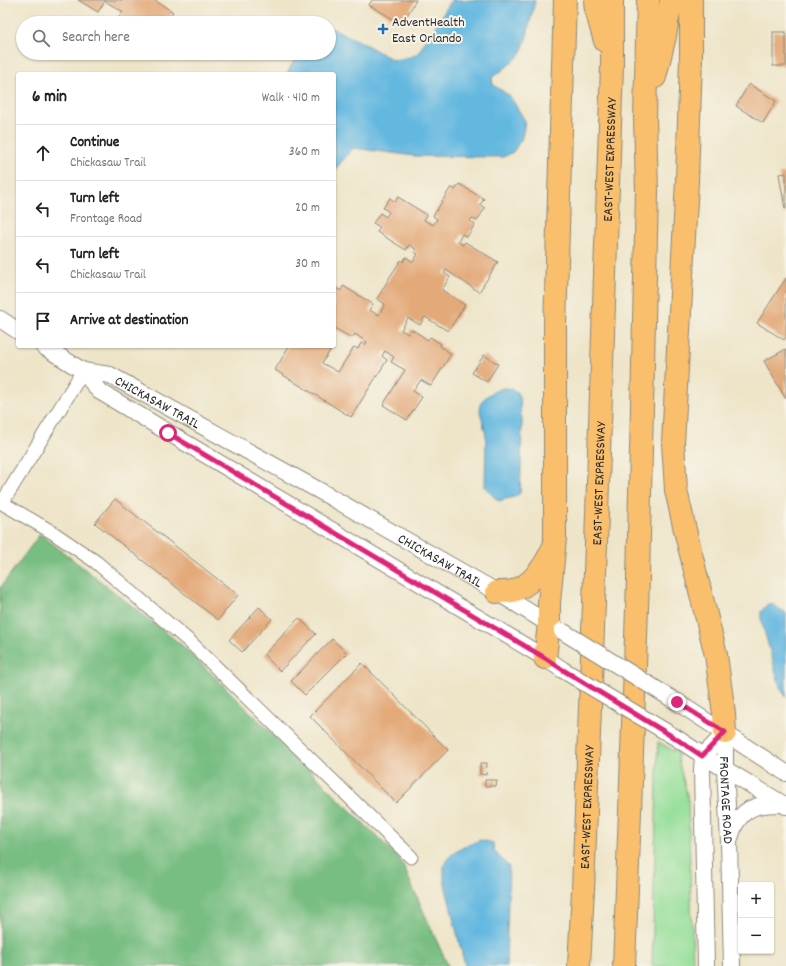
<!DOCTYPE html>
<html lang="en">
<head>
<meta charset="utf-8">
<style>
  body { margin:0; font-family:Dekko,sans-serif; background:#f2f2f2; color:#202124 }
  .controls { position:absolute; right:12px; bottom:12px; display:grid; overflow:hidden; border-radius:4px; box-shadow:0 1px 3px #0004 }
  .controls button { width:36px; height:36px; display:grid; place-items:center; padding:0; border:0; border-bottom:1px solid #e0e0e0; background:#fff; color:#202124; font:20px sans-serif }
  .stop { position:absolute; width:12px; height:12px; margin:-9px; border:3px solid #db2777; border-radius:50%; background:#fff }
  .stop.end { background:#db2777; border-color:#fff; box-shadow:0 1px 4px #0008 }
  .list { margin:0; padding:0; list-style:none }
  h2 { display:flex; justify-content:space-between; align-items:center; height:52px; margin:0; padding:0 16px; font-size:17px }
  h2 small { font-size:13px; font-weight:400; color:#757577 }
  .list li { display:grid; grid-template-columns:26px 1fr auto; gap:12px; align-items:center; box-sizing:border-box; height:56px; padding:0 16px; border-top:1px solid #e0e0e0 }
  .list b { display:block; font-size:15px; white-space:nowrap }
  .list p { margin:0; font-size:13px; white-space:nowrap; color:#757577 }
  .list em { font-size:13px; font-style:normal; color:#757577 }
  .icon { flex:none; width:22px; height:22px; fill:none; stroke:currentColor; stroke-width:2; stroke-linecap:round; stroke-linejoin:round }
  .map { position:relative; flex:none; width:786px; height:966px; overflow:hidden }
  .search { position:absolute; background:#fff; box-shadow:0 1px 3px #0004; left:16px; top:16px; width:320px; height:44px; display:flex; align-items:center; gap:10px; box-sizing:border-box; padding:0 14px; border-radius:22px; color:#757577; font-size:15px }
  .panel { position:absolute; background:#fff; box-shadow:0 1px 3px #0004; left:16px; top:72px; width:320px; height:276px; border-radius:4px }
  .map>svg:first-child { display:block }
  .green { fill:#95df9a; stroke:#608562 }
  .forest { fill:#78be82; stroke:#527456 }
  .water { fill:#64b8e0; stroke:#487286 }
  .building { fill:#e3a978 }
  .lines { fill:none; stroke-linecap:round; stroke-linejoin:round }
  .minor-casing { stroke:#8c887a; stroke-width:15 }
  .tertiary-casing { stroke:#8c887a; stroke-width:18 }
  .motorway-casing { stroke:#8c887a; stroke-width:24 }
  .minor { stroke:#fff; stroke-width:13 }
  .tertiary { stroke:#fff; stroke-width:16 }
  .motorway { stroke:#f9bf6d; stroke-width:22 }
  .tertiary-bridge-casing { stroke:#8c887a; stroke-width:18; stroke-linecap:butt }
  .tertiary-bridge { stroke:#fff; stroke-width:16 }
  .route { stroke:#db2777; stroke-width:5 }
  .poi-dot { fill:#1f6fb2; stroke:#f7f3e8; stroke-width:1.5 }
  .labels { text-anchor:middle; stroke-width:4; stroke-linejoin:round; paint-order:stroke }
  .poi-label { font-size:14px; fill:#2b2b2b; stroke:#f7f3e8; text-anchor:start }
  .street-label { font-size:14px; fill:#2b2b2b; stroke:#f7f3e8 }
</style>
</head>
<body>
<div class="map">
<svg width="786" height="966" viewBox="0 0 786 966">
  <rect width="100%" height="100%" fill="#f7f3e8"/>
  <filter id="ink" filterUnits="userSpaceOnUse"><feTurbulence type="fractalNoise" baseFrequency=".025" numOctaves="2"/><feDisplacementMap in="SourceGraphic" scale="8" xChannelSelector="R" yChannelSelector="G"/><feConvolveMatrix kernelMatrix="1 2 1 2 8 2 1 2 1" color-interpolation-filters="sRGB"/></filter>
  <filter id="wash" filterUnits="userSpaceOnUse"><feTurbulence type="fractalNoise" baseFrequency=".012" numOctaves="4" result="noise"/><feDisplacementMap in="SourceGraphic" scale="16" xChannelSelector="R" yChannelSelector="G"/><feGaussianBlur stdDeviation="0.9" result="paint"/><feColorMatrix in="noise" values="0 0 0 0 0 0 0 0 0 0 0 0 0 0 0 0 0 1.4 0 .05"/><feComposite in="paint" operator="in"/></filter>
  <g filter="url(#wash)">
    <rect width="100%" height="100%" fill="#eee5c9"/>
    <path class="green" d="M658,742L678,753V759L688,799L693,966H652Z"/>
    <path class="forest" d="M40,534L183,646L400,859L448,966H0V588Z"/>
    <g class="water">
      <path d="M452,0H534L535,1L526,39L520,55L503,70L492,77L493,85L510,96L525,121L522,138L513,152L503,157L415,156L353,148L337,167L334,173V74H287L298,53H329V28L336,30L361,42L393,60L411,57L418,53Z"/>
      <path d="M505,388L512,389L518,393C523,403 518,409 522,418L521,473L520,493L514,497L498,501L485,487L486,435L480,411L481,402C487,395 496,389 505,388Z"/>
      <path d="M772,604L786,613V697L780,687L761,619V612L766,606Z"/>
      <path d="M480,840L493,843L494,851L509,867L506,966H465L444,880C444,875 444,870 444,866C447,853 468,845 480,840Z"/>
    </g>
    <g id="blocks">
      <g class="building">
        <path d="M78,0H154L173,12L166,23H122L117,20L123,12L105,1L98,12Z"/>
        <path d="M372,0H416L402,24L369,5Z"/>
        <rect x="773" y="32" width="13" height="34"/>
        <path d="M749,84L776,101L763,123L736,106Z"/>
        <path d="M786,173V209H785L779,174Z"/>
        <path d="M459,184L484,199L480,205L485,208L477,221L472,218L470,221L475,224L467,237L462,234L458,242L463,245L465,242L498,262L479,292L446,270L444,273L450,277L442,290L465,305L448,331L425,317L420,325L408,318L401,330L408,334L411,329L428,340L430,337L441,344L440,346L451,354L431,386L421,380L413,391L422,397L407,420L383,405L405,370L391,362L394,357L385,351L382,356L387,360L351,417L275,370L289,346H333L322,363L338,372L354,347L358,349L361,343L365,345L367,342L355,334L352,338L334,328V287L341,291L343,286L373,304L369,310L379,315L385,304L377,299L391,275L401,260L403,262L406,257L413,262L418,254L414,252L416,249L409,245L406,250L377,232L380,227L373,223L380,213L386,217L389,212L383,208L390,198L395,202L398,197L427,215L424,220L433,225L437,219L433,216L451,187L455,190Z"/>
        <path d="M786,278V337L784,340L757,323Z"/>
        <path d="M786,349V399L764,361Z"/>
        <path d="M484,355L498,364L487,382L472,373Z"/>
        <path d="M115,499L238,595L218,620L95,523Z"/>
        <path d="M259,607L272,619L242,652L229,640Z"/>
        <path d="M299,618L316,634L280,671L264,655Z"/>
        <path d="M332,639L347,653L305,695L291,681Z"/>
        <path d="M362,663L448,750L396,803L310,716Z"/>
        <path d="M480,763H487L486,775L480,774Z"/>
        <path d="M485,780H497L496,786H485Z"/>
      </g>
    </g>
  </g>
  <g filter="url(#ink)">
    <use href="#blocks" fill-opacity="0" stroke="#8c887a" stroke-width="1"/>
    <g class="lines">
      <g class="minor-casing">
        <path id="minor" d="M83,371L2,503L52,532L96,562L190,642L411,857"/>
      </g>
      <g class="tertiary-casing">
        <g id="tertiary">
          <path d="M0,319L18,331"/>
          <path d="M43,346L83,371L99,391L545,658L563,670"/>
          <path id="s1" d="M83,371L110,375L320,491L497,592L557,629"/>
          <path d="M677,702L786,773"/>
          <path id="s2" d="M725,733V769L729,841L732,966"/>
          <path d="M678,739C713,763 750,784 786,806"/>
          <path d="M730,838C732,833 733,827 736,823C747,804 764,804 783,804"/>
          <path d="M706,966L702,769L703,756L725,733"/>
        </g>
      </g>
      <g class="motorway-casing">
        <g id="motorway">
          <path d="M595,0L596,10L605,41"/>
          <path d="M691,0V58L687,181L673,443L676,490L685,530L716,655L724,714L725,733"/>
          <path d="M655,77L665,36L671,0"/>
          <path d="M497,592C502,592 508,592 513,591C532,585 544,567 552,550"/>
          <path d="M545,658L549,624V603L555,538V326L565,0"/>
          <path id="s3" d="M579,966L583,890L594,603L612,65V0"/>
          <path d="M624,966L630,811L638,579L647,192L645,117L648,0"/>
        </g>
      </g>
      <use href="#minor" class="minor"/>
      <use href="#tertiary" class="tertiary"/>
      <use href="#motorway" class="motorway"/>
      <g class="tertiary-bridge-casing">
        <g id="tertiary-bridge">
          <path d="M562,631L677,702"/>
          <path d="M563,670L678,739"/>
        </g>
      </g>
      <use href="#tertiary-bridge" class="tertiary-bridge"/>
    </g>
  </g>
  <g class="lines" filter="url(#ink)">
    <path class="route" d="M168,433L545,658L563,670L678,740L702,756L725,732L677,702"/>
  </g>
  <path class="poi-dot" d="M381 23h4v4h4v4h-4v4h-4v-4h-4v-4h4z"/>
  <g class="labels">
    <g class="poi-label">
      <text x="392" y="26">AdventHealth<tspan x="392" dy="16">East Orlando</tspan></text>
    </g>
    <g class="street-label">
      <text dy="5" stroke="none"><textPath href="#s3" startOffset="807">EAST-WEST EXPRESSWAY</textPath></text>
      <text dy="5" stroke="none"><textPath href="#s1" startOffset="82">CHICKASAW TRAIL</textPath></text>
      <text dy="5" stroke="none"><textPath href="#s3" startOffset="483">EAST-WEST EXPRESSWAY</textPath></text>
      <text dy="5" stroke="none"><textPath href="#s1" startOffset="406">CHICKASAW TRAIL</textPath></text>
      <text dy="5" stroke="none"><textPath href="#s2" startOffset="67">FRONTAGE ROAD</textPath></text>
      <text dy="5" stroke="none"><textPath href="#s3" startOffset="159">EAST-WEST EXPRESSWAY</textPath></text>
    </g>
  </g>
</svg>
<div class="controls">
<button>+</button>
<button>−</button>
</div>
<div class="stop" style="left:168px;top:433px"></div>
<div class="stop end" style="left:677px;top:702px"></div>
<div class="search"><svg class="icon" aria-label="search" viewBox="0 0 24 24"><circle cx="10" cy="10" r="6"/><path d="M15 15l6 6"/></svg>Search here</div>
<section class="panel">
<h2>6 min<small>Walk · 410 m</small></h2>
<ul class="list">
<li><svg class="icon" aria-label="ahead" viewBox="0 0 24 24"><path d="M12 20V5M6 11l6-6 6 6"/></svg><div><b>Continue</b><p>Chickasaw Trail</p></div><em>360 m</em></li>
<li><svg class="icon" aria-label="left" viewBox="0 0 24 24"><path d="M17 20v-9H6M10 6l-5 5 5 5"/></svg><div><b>Turn left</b><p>Frontage Road</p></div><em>20 m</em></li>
<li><svg class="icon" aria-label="left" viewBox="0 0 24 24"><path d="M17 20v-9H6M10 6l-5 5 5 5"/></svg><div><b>Turn left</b><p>Chickasaw Trail</p></div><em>30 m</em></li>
<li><svg class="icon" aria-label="arrive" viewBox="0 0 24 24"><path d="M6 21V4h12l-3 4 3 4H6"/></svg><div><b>Arrive at destination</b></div></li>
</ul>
</section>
</div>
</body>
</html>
